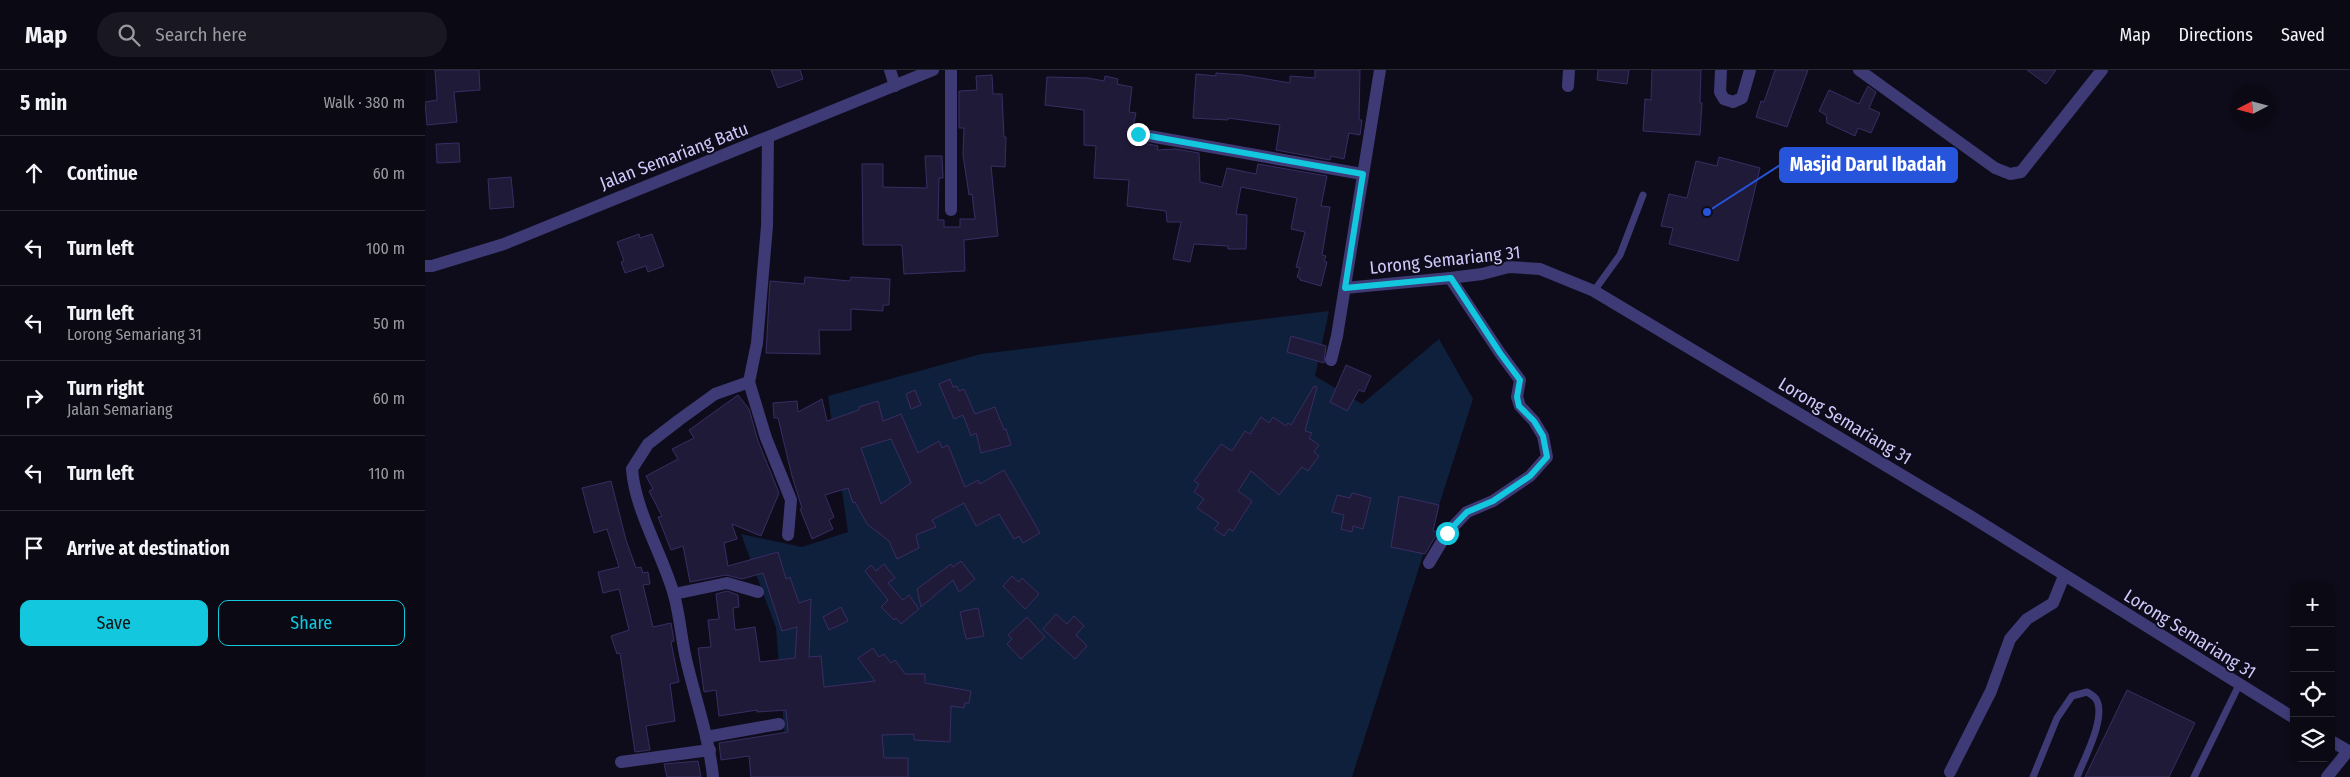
<!DOCTYPE html>
<html lang="en">
<head>
<meta charset="utf-8">
<style>
  body { margin:0; font-family:"Fira Sans Condensed",sans-serif; background:#181722; color:#f1f3f6 }
  .controls { position:absolute; right:15px; bottom:15px; display:grid; overflow:hidden; border-radius:10px; box-shadow:0 1px 4px #0004 }
  .controls button { width:45px; height:45px; display:grid; place-items:center; padding:0; border:0; border-bottom:1px solid #2a2a34; background:#0a0914; color:#f1f3f6; font:25px sans-serif }
  .compass { position:absolute; left:1805px; top:15px; width:45px; height:45px; border-radius:50%; background:#0a0914; box-shadow:0 1px 4px #0004; rotate:264deg }
  .stop { position:absolute; width:15px; height:15px; margin:-11px; border:4px solid #12c7de; border-radius:50%; background:#fff }
  .stop.end { background:#12c7de; border-color:#fff; box-shadow:0 1px 5px #0008 }
  .list { margin:0; padding:0; list-style:none }
  h2 { display:flex; justify-content:space-between; align-items:center; height:65px; margin:0; padding:0 20px; font-size:21px }
  h2 small { font-size:16px; font-weight:400; color:#999aa0 }
  .list li { display:grid; grid-template-columns:32px 1fr auto; gap:15px; align-items:center; box-sizing:border-box; height:75px; padding:0 20px; border-top:1px solid #2a2a34 }
  .list b { display:block; font-size:19px; white-space:nowrap }
  .list p { margin:0; font-size:16px; white-space:nowrap; color:#999aa0 }
  .list em { font-size:16px; font-style:normal; color:#999aa0 }
  .actions { display:flex; gap:10px; padding:15px 20px }
  .actions a { flex:1; padding:11px 0; border:1px solid #12c7de; border-radius:10px; text-align:center; font-size:18px; color:#12c7de }
  .actions .main { background:#12c7de; color:#111 }
  .icon { flex:none; width:28px; height:28px; fill:none; stroke:currentColor; stroke-width:2; stroke-linecap:round; stroke-linejoin:round }
  .map { position:relative; flex:none; width:1925px; height:707px; overflow:hidden }
  header { display:flex; align-items:center; gap:30px; box-sizing:border-box; height:70px; padding:0 25px; background:#0a0914; border-bottom:1px solid #2a2a34 }
  header strong { font-size:24px }
  nav { display:flex; gap:28px; margin-inline-start:auto; font-size:18px }
  .search { width:350px; height:45px; background:#181722; display:flex; align-items:center; gap:12px; box-sizing:border-box; padding:0 18px; border-radius:28px; color:#999aa0; font-size:19px }
  main { display:flex }
  aside { flex:1; background:#0a0914 }
  .map>svg:first-child { display:block }
  .water { fill:#0e203b }
  .building { fill:#201a39; stroke:#392d63; fill-rule:evenodd }
  .lines { fill:none; stroke-linecap:round; stroke-linejoin:round }
  .lane { stroke:#3d3a75; stroke-width:7 }
  .street { stroke:#3d3a75; stroke-width:12 }
  .route { stroke:#12c7de; stroke-width:6 }
  .labels { text-anchor:middle; stroke-width:4; stroke-linejoin:round; paint-order:stroke }
  .street-label { font-size:18px; fill:#cfc9fb; stroke:#0e0c1a }
  .leader { fill:none; stroke:#2654da; stroke-width:2 }
  .callout-dot { fill:#2654da; stroke:#0e0c1a; stroke-width:2 }
  .callout { fill:#2654da; stroke:#2654da; stroke-width:2 }
  .callout-label { font-size:19px; text-anchor:middle; font-weight:bold; fill:#fff }
</style>
</head>
<body>
<header>
<strong>Map</strong>
<div class="search"><svg class="icon" aria-label="search" viewBox="0 0 24 24"><circle cx="10" cy="10" r="6"/><path d="M15 15l6 6"/></svg>Search here</div>
<nav><a>Map</a><a>Directions</a><a>Saved</a></nav>
</header>
<main>
<aside>
<h2>5 min<small>Walk · 380 m</small></h2>
<ul class="list">
<li><svg class="icon" aria-label="ahead" viewBox="0 0 24 24"><path d="M12 20V5M6 11l6-6 6 6"/></svg><div><b>Continue</b></div><em>60 m</em></li>
<li><svg class="icon" aria-label="left" viewBox="0 0 24 24"><path d="M17 20v-9H6M10 6l-5 5 5 5"/></svg><div><b>Turn left</b></div><em>100 m</em></li>
<li><svg class="icon" aria-label="left" viewBox="0 0 24 24"><path d="M17 20v-9H6M10 6l-5 5 5 5"/></svg><div><b>Turn left</b><p>Lorong Semariang 31</p></div><em>50 m</em></li>
<li><svg class="icon" aria-label="right" viewBox="0 0 24 24"><path d="M7 20v-9h11M14 6l5 5-5 5"/></svg><div><b>Turn right</b><p>Jalan Semariang</p></div><em>60 m</em></li>
<li><svg class="icon" aria-label="left" viewBox="0 0 24 24"><path d="M17 20v-9H6M10 6l-5 5 5 5"/></svg><div><b>Turn left</b></div><em>110 m</em></li>
<li><svg class="icon" aria-label="arrive" viewBox="0 0 24 24"><path d="M6 21V4h12l-3 4 3 4H6"/></svg><div><b>Arrive at destination</b></div></li>
</ul>
<div class="actions"><a class="main">Save</a><a>Share</a></div>
</aside>
<div class="map">
<svg width="1925" height="707" viewBox="0 0 1925 707">
  <rect width="100%" height="100%" fill="#0e0c1a"/>
  <path class="water" d="M904,241L890,306L937,334L1014,269L1048,329L927,707H363L351,558L316,464L377,477L423,462L403,326L556,284Z"/>
  <g class="building">
    <path d="M10,0H54L55,20L29,22L32,52L2,55L0,32L12,30Z"/>
    <path d="M346,0H375L378,9L353,18Z"/>
    <path d="M890,0H935L934,50H937L935,65L924,63L919,89L906,86L905,90L851,80L855,55L803,48V50L768,48L771,4L791,6V3L818,5L865,13V6L890,8Z"/>
    <path d="M1173,0H1204L1202,14L1172,10Z"/>
    <path d="M1227,0H1276L1275,33H1277L1275,65L1218,61L1220,29L1226,30Z"/>
    <path d="M1350,0H1383L1362,57L1331,47L1336,31L1339,32Z"/>
    <path d="M1602,0H1631L1621,14Z"/>
    <path d="M567,5L568,24H577L579,67H581L580,97L566,96L573,166L539,170L540,201L479,204L477,175H438L437,94H458V117L502,118L500,86H517L518,108H514L513,150H519V157H535V149H550L547,124L544,125L538,85L539,58H534V21L552,20L551,6Z"/>
    <path d="M680,6L693,9L692,14L707,17L704,42L711,43L705,70L733,76L732,80L751,79L774,83L775,112L797,117L802,98L831,104L833,94L902,106L896,136L905,137L897,185L901,186L899,191L902,192L896,216L875,210V208L872,207L875,198L871,197L880,162L866,159L872,128L816,117L811,144L822,145L821,179H803V176L769,174L765,192L748,189L756,152H742L741,141L702,136L704,110L669,108L671,76L659,75V40L620,35L622,7L663,8L679,11Z"/>
    <path d="M1443,16L1451,22L1444,38L1455,43L1446,63L1433,58L1430,66L1402,53L1401,45L1394,41L1404,20L1434,34Z"/>
    <path d="M34,73L35,92L12,93L11,74Z"/>
    <path d="M1294,87L1335,98L1313,191L1244,174L1248,158L1236,156L1244,124L1262,128L1271,91L1292,96Z"/>
    <path d="M86,107L89,137L65,139L63,109Z"/>
    <path d="M214,164L215,168L227,164L239,196L223,202L221,196L200,203L196,192L199,191L192,172Z"/>
    <path d="M380,207L425,211L426,207L465,209L464,235H458V241L426,239V260H394L395,284L341,283L345,211L379,214Z"/>
    <path d="M866,266L901,276L899,293L862,282Z"/>
    <path d="M921,295L946,306L939,322L934,320L922,341L905,332Z"/>
    <path d="M525,309L528,317L532,316L534,321L539,319L550,344L570,337L579,360L581,359L586,375L556,383L551,363L546,366L538,345L529,349L514,314Z"/>
    <path d="M889,316L892,317L880,361L887,363L884,368L894,375L889,382L894,386L883,401L877,397L854,425L826,401L813,421L827,431L808,461L804,459L799,466L789,459L794,453L772,438L779,429L769,422L774,414L769,411L796,374L807,381L820,361L825,364L836,347L844,353L848,347L861,356L863,353L866,355Z"/>
    <path d="M490,320L496,335L486,339L481,324Z"/>
    <path d="M313,325L324,339L333,371L354,423L336,466L307,454L312,469L299,473L303,496L353,482L361,509L365,507L374,533L386,529L384,587L396,586L399,617L450,611L433,588L448,578L454,587L459,584L466,593L470,590L480,604H500V613L546,621L544,633H540L539,638L526,636L525,672L489,670V664L457,665L459,688H483V707H326L324,686L296,690L294,673L363,662L361,640L332,642V640L294,646L291,620L279,622L273,578L286,577L283,550L294,549L291,524L302,521L313,525L314,537L308,538L310,560L330,557L335,592L370,588L372,557L357,561L338,503L317,509L301,505L265,512L258,476L246,480L233,447L237,446L224,421L228,419L221,406L253,389L247,379L269,368L264,360Z"/>
    <path d="M397,329L402,351L434,340V337L453,331L458,351L476,344L493,383L514,371L517,378L523,375L540,417L553,410L555,414L579,400L615,463L598,473L594,466L589,469L574,444L551,456L539,433L507,450L511,457L491,465L494,478L472,489L464,471L442,454L430,432L428,433L423,418L400,425L409,447L404,450L408,459L387,469L375,439L377,438L367,406L353,348H349L348,333L372,331L373,342ZM466,369L486,413L456,434L436,378Z"/>
    <path d="M186,411L201,470L211,498L216,497L218,503L223,502L225,514L218,515L228,557L246,553L249,571L246,572L254,612L245,614L250,651L221,656L225,680L210,682L195,583L192,584L186,566L204,560L194,519L178,523L173,502L194,497L182,459L169,463L157,418Z"/>
    <path d="M927,423L946,428L938,459L928,456L927,462L916,459L919,445L907,442L912,425L925,428Z"/>
    <path d="M974,426L1014,435L1008,461L1013,462L1000,484L966,477Z"/>
    <path d="M536,491L550,509L534,522L528,510L496,537L492,519L526,494L528,497Z"/>
    <path d="M459,494L470,508L463,513L478,530L484,525L494,539L476,554L471,548L469,550L456,537L463,530L440,501L446,495L451,501Z"/>
    <path d="M587,506L594,512L597,508L614,524L600,539L578,516Z"/>
    <path d="M416,537L423,551L404,560L398,547Z"/>
    <path d="M553,538L559,566L541,569L535,542Z"/>
    <path d="M631,544L642,554L649,546L659,556L651,565L662,576L650,589L618,559Z"/>
    <path d="M602,547L620,567L596,589L582,574L587,569L583,565Z"/>
    <path d="M1702,620L1770,653L1744,707H1660Z"/>
    <path d="M273,691L276,707H242L239,694Z"/>
  </g>
  <g class="lines">
    <g class="lane">
      <path d="M1169,221L1195,185L1218,125"/>
      <path d="M1608,707L1632,648L1647,626L1662,622C1665,624 1669,626 1671,629C1682,647 1659,689 1652,707"/>
      <path d="M1769,707L1814,615"/>
    </g>
    <g class="street">
      <path d="M465,0L470,16"/>
      <path d="M526,0V140"/>
      <path d="M1296,0L1295,22L1299,29L1308,32L1317,28L1325,0"/>
      <path d="M1434,0L1570,98L1585,104L1596,102L1677,0"/>
      <path d="M1143,16L1144,0"/>
      <path d="M713,64L937,104"/>
      <path d="M343,68L342,156L332,273L324,312L341,368L366,430L363,465"/>
      <path d="M0,196H7L79,174L508,0"/>
      <path d="M920,218L1025,208L1057,204L1084,197L1115,199L1169,221L1545,446L1869,648"/>
      <path d="M906,290L912,266L955,0"/>
      <path d="M1004,493L1022,463L1042,442L1068,431L1105,406L1122,387L1118,366L1109,351L1095,336L1092,327L1095,310L1075,283L1025,208"/>
      <path d="M249,524L302,513L333,522"/>
      <path d="M281,667L354,654"/>
      <path d="M1906,671L1925,682"/>
      <path d="M196,692L285,680"/>
      <path d="M1525,702L1566,621L1585,569L1602,549L1628,533L1639,506"/>
      <path d="M288,707C284,667 270,628 261,589C256,568 255,546 249,525C238,485 210,441 207,399L223,374L254,350L290,324L324,312"/>
      <path d="M1902,707L1923,681"/>
    </g>
  </g>
  <g class="lines">
    <path class="route" d="M713,64L938,104L920,218L1026,208L1075,283L1095,310L1092,327L1094,336L1109,351L1118,366L1122,387L1105,406L1068,431L1042,442L1022,463"/>
  </g>
  <g class="labels">
    <g class="street-label">
      <text transform="translate(249 86) rotate(-21)" y="6">Jalan Semariang Batu</text>
      <text transform="translate(1020 190) rotate(-6)" y="6">Lorong Semariang 31</text>
      <text transform="translate(1420 351) rotate(31)" y="6">Lorong Semariang 31</text>
      <text transform="translate(1765 564) rotate(32)" y="6">Lorong Semariang 31</text>
    </g>
  </g>
  <path class="leader" d="M1282 142L1355 95"/>
  <circle class="callout-dot" cx="1282" cy="142" r="5"/>
  <rect class="callout" x="1355" y="78" width="177" height="34" rx="5"/>
  <g class="callout-label">
    <text x="1443" y="101">Masjid Darul Ibadah</text>
  </g>
</svg>
<div class="controls">
<button>+</button>
<button>−</button>
<button><svg class="icon" aria-label="locate" viewBox="0 0 24 24"><circle cx="12" cy="12" r="6"/><path d="M12 2v4M12 18v4M2 12h4M18 12h4"/></svg></button>
<button><svg class="icon" aria-label="layers" viewBox="0 0 24 24"><path d="M12 4l9 5-9 5-9-5zM3 14l9 5 9-5"/></svg></button>
</div>
<svg class="compass" viewBox="-18 -18 36 36"><path d="M0-13l5 13h-10z" fill="#e53935"/><path d="M0 13l5-13h-10z" fill="#999aa0"/></svg>
<div class="stop" style="left:1022px;top:463px"></div>
<div class="stop end" style="left:713px;top:64px"></div>
</div>
</main>
</body>
</html>
